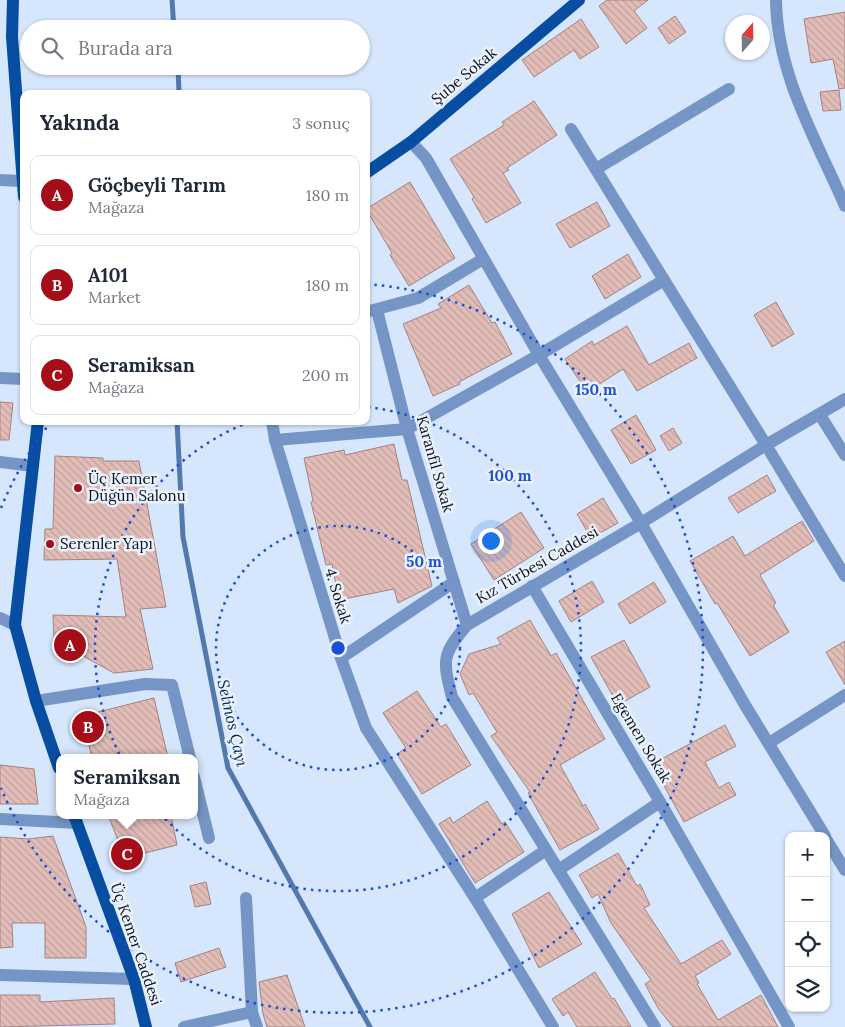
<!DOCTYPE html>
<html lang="tr">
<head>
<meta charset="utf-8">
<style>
  body { margin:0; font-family:Lora,serif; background:#f6f6f7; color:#1f2937 }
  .controls { position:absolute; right:15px; bottom:15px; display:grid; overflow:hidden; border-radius:10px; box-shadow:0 1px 4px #0004 }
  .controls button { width:45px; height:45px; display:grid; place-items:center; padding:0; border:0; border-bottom:1px solid #e0e1e3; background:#fff; color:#1f2937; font:25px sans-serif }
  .compass { position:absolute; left:725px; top:15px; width:45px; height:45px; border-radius:50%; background:#fff; box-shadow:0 1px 4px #0004; rotate:20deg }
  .you { position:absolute; left:490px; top:540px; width:18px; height:18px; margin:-12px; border:4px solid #fff; border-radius:50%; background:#1a73e8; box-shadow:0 0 0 8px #1a73e833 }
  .badge { display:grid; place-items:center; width:32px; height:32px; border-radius:50%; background:#a50e19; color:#fff; font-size:16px; font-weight:700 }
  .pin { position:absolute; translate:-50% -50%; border:2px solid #fff; box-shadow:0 1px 5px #0006 }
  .popup { position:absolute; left:56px; top:754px; width:142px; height:65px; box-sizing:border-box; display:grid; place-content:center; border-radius:10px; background:#fff; filter:drop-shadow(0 1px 4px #0005); font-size:16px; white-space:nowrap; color:#747a83 }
  .popup b { font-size:19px; color:#1f2937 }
  .popup::after { content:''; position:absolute; left:50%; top:100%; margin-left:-10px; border:10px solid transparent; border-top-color:#fff }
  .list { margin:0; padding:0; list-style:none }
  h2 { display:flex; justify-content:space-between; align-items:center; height:65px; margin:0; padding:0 20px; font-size:21px }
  h2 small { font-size:16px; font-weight:400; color:#747a83 }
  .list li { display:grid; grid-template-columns:32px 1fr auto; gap:15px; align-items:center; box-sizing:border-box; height:80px; margin:0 10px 10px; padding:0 10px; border:1px solid #e0e1e3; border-radius:10px }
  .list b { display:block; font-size:19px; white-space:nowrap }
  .list p { margin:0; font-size:16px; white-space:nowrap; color:#747a83 }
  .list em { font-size:16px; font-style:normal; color:#747a83 }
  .icon { flex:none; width:28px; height:28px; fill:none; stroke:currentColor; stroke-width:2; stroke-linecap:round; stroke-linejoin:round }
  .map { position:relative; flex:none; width:845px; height:1027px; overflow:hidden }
  .search { position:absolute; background:#fff; box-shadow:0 1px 4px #0004; left:20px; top:20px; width:350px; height:55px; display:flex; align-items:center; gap:12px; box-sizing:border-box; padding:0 18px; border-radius:28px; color:#747a83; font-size:19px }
  .panel { position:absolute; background:#fff; box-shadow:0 1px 4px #0004; left:20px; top:90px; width:350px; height:335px; border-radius:10px }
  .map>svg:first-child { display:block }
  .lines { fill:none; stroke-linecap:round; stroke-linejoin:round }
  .stream { stroke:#5378ae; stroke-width:5 }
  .building { fill:url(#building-back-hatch); stroke:#a5827e }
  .minor { stroke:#7495c5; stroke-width:12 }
  .major { stroke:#074ea3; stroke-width:12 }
  .ring { fill:none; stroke:#1d4ed8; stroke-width:2.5; stroke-dasharray:2.5 5 }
  .poi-dot { fill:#a50e19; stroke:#eaf2fe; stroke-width:2 }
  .labels { text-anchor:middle; stroke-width:5; stroke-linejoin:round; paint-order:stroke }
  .street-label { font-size:15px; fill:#0c121c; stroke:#eaf2fe }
  .poi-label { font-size:15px; fill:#0c121c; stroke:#eaf2fe; text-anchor:start }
  .water-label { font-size:16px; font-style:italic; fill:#082956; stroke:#eaf2fe }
  .centre { fill:#1d4ed8; stroke:#eaf2fe; stroke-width:2.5 }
  .ring-label { font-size:15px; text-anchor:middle; font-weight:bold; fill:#1d4ed8; stroke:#eaf2fe; stroke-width:5; stroke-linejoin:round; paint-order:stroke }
</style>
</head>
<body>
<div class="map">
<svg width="845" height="1027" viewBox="0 0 845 1027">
  <defs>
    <pattern id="building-back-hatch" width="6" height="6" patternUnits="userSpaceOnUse" patternTransform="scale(1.25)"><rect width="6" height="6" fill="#e2bdb8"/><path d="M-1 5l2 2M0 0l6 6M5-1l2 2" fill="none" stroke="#c1a19e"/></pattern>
  </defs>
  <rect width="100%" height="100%" fill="#d6e6fc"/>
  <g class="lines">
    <g class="stream">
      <path d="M172,0L174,29"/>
      <path d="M178,66L179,94"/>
      <path d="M177,421L183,537L228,768L370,1027"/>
    </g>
  </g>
  <g class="building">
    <path d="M607,0H648L634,11L647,28L626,44L599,6Z"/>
    <path d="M845,12V88L839,89L833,59L811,63L804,19Z"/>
    <path d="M675,16L686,32L669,44L658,28Z"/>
    <path d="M581,19L599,47L580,59L574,50L534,77L522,60Z"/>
    <path d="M839,90L841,110L823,111L820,92Z"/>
    <path d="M534,101L557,135L507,168L509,170L503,173L521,203L486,223L472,199L474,197L450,159L504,125L502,122Z"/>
    <path d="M410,182L455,258L409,286L390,255L392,253L366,209Z"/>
    <path d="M597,202L610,226L570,248L556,224Z"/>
    <path d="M628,254L641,277L605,299L592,276Z"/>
    <path d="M469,285L492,323L495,322L512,354L459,382L460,384L433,396L403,324L441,308L438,304Z"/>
    <path d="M776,302L794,334L772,347L754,315Z"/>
    <path d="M627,326L649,365L689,343L697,358L637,391L623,369L587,392L565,359L592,341L594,345Z"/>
    <path d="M0,402L13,403L9,440H0Z"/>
    <path d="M636,415L656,450L631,464L611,430Z"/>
    <path d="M673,428L682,443L669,451L660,436Z"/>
    <path d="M394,444L402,480H407L432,586L398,603L394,589L339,600L332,564L326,565L311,502L313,501L304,458L344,450L345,455Z"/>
    <path d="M55,456L103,458V461H139L166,607L140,609L153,669L114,673L54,640L53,615L126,617L117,559L44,560L45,529H53Z"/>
    <path d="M767,475L776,491L738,513L728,498Z"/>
    <path d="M603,498L618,523L591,538L577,514Z"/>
    <path d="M521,512L544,548L494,580L471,544Z"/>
    <path d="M802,521L814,541L760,575L776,603L773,605L789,632L750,656L717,603L715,604L690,561L733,536L745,556Z"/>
    <path d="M592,581L604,602L571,622L559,601Z"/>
    <path d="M654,582L666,602L630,624L618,604Z"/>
    <path d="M530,620L551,656L556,653L605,739L560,765L583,806L585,804L599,829L560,850L528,793L530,792L491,736L497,732L473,693L469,695L460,674L469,654L501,644L497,638Z"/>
    <path d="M624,640L650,687L618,705L591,657Z"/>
    <path d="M845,641V685L826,652Z"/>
    <path d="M417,691L441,727L446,724L471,765L422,794L397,754L406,748L383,713Z"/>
    <path d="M154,698L168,758H92L82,716Z"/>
    <path d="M725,725L736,746L705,762L719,788L729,782L736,795L684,822L652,764Z"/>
    <path d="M0,765L34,769L38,804H0Z"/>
    <path d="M487,801L502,824L505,822L524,852L475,883L439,824L450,817L453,823Z"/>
    <path d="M108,815H171L177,845L125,858Z"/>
    <path d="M53,836L86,927V958H45V923H12L13,947L0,948V837L28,839Z"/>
    <path d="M618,853L637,886L640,884L650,905L644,908L681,964L722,940L731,954L695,976L699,983L697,984L718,1020L761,995L778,1027H673L658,1008L645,984L651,980L611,923L598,894L592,898L579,875Z"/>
    <path d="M206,882L211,904L195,907L190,886Z"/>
    <path d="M549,892L582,944L539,968L512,914Z"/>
    <path d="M219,948L226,967L181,982L175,963Z"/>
    <path d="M595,972L612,999L614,998L631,1027H577L568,1012L563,1016L552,999Z"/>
    <path d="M287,975L305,1027H267L263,1014L259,982Z"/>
    <path d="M0,995H40V1002L114,998L115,1024L0,1027Z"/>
  </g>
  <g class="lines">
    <g class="minor">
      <path d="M776,0C777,75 816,139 845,206"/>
      <path d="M411,142L426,158L539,355L641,523L467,625C441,655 443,661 452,697L655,1027"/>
      <path d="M596,169L729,89"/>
      <path d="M0,180L21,181"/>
      <path d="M664,280L766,445L641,523L745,705L825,836"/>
      <path d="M377,310L407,429L467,625"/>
      <path d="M366,312L418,298L483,259"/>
      <path d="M0,378L24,379"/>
      <path d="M845,399L766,445L845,576"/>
      <path d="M820,415L845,455"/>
      <path d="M272,421L275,440L341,658L454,582"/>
      <path d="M275,440L407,429L539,355L664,280L571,129"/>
      <path d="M0,462L33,466"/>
      <path d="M532,586L660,802L560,869"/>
      <path d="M0,618L15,625"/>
      <path d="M341,658L366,728L475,898L553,1027"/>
      <path d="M36,701L145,684L172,685L190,758"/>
      <path d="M769,743L845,695"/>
      <path d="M194,777L209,838"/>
      <path d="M660,802L789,1027"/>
      <path d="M0,819L77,823"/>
      <path d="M826,839L845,870"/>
      <path d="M475,898L546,850"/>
      <path d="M0,975L134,979"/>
      <path d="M252,1012L257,1027"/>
      <path d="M184,1027L252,1012L246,898"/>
    </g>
    <g class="major">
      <path d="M13,0L12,37L24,197"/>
      <path d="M366,173L411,142L579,0"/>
      <path d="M38,421L15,625L36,701L59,768"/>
      <path d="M74,815L134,979L146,1027"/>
    </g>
  </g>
  <g class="ring">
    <circle cx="338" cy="648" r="122"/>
    <path d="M368 407A243 243 0 1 1 249 422"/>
    <path d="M1 508A365 365 0 0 1 50 423M367 284A365 365 0 1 1 1 788"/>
  </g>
  <g class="poi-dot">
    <circle cx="78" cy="488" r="5"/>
    <circle cx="50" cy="544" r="5"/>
  </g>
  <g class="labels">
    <g class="street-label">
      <text transform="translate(464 76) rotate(-40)" y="5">Şube Sokak</text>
      <text transform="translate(435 464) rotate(74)" y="5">Karanfil Sokak</text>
      <text transform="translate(537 565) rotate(-30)" y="5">Kız Türbesi Caddesi</text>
      <text transform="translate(338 596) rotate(73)" y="5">4. Sokak</text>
      <text transform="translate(641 738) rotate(59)" y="5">Egemen Sokak</text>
      <text transform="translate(136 944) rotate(71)" y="5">Üç Kemer Caddesi</text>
    </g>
    <g class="poi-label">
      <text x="88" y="484">Üç Kemer<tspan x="88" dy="17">Düğün Salonu</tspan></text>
      <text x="60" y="549">Serenler Yapı</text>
    </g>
    <g class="water-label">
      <text transform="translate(233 723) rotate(77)" y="6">Selinos Çayı</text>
    </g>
  </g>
  <circle cx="338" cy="648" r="8" class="centre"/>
  <g class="ring-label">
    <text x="596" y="395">150 m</text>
    <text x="510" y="481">100 m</text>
    <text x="424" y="567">50 m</text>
  </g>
</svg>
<div class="controls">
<button>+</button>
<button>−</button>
<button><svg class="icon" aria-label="locate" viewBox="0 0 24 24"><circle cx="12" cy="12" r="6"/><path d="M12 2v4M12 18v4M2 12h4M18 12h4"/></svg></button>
<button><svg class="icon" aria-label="layers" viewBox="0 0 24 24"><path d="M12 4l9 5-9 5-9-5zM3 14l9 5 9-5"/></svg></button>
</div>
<svg class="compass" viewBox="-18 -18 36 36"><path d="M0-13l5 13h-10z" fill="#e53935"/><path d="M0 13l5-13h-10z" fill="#747a83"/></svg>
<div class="you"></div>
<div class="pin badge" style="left:70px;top:645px">A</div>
<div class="pin badge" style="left:88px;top:727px">B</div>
<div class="pin badge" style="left:127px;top:854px">C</div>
<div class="popup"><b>Seramiksan</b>Mağaza</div>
<div class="search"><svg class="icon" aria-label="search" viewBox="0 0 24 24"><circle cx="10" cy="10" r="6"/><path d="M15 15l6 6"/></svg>Burada ara</div>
<section class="panel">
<h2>Yakında<small>3 sonuç</small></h2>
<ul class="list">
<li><span class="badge">A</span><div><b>Göçbeyli Tarım</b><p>Mağaza</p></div><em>180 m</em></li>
<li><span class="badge">B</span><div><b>A101</b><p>Market</p></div><em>180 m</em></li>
<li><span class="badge">C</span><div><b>Seramiksan</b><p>Mağaza</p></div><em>200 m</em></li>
</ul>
</section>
</div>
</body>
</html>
